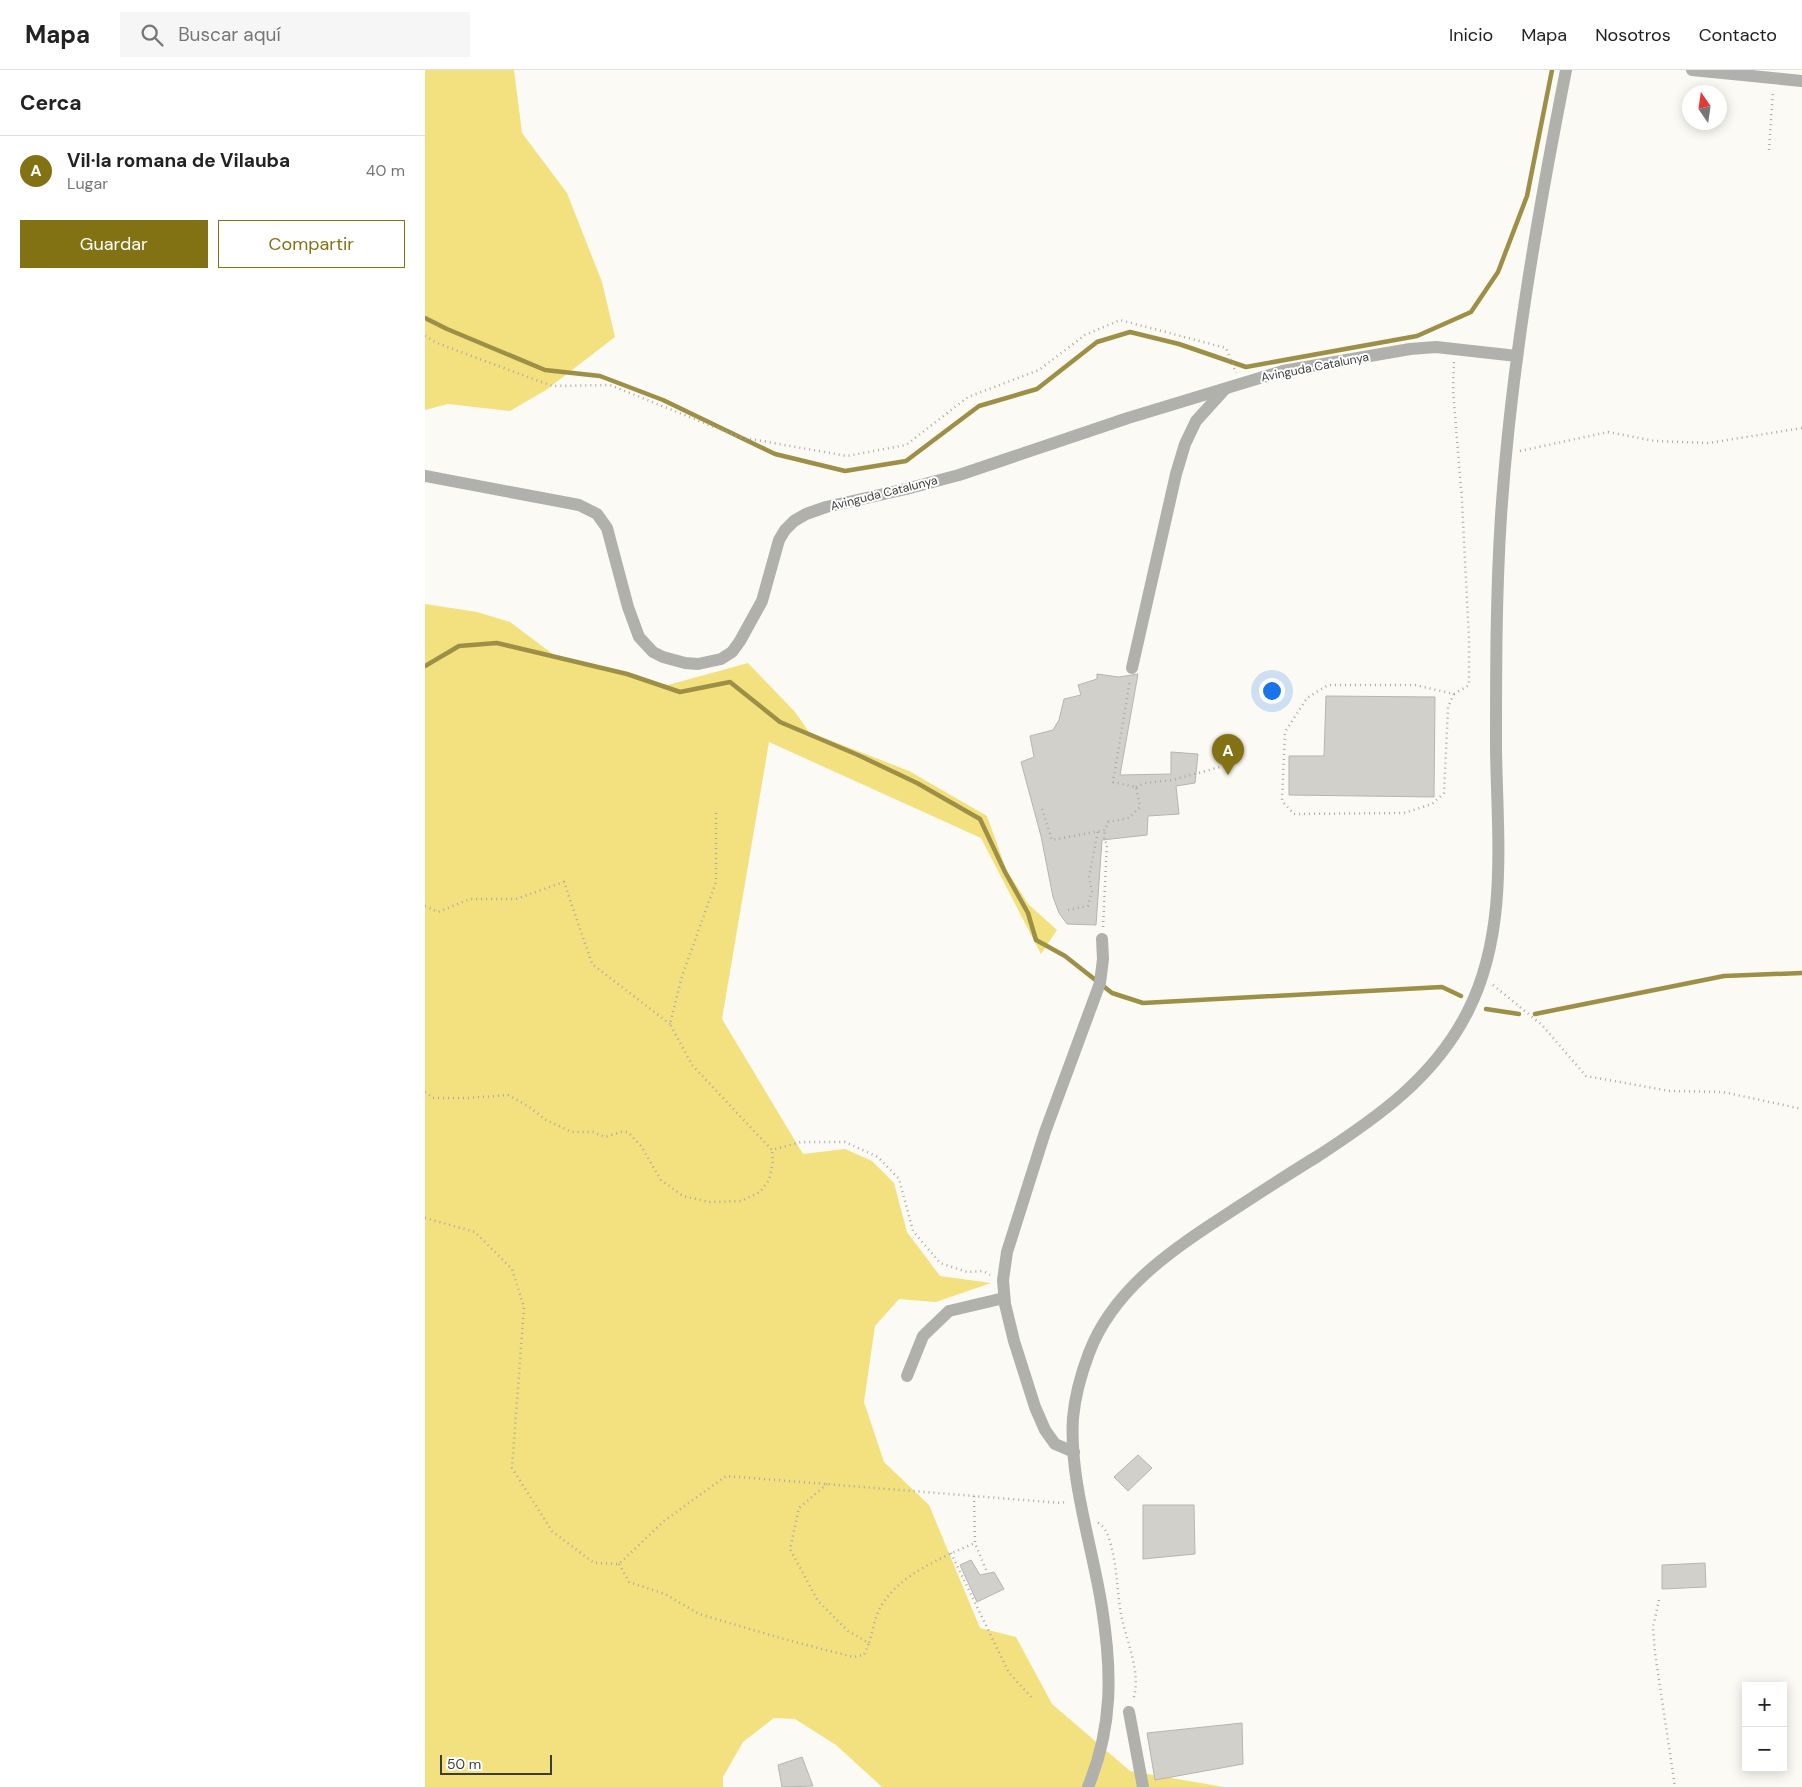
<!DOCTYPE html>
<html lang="es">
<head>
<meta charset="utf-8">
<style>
  body { margin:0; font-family:"DM Sans",sans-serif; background:#f6f6f6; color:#222 }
  .controls { position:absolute; right:15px; bottom:15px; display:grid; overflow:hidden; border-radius:0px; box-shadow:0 2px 12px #0003 }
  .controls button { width:45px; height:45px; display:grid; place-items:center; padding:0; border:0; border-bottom:1px solid #e0e0e0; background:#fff; color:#222; font:25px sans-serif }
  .compass { position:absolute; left:1257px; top:15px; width:45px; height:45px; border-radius:50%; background:#fff; box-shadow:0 2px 12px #0003; rotate:347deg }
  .scale { position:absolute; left:15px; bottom:12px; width:112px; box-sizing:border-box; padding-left:5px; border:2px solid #3c3c39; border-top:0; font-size:14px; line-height:18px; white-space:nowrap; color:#3c3c39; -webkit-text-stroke:4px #fff; paint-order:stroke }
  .you { position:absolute; left:846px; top:620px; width:18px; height:18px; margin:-12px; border:4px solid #fff; border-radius:50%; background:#1a73e8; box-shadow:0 0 0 8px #1a73e833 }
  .badge { display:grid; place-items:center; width:32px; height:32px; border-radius:50%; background:#827213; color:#fff; font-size:16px; font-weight:700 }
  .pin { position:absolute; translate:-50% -41px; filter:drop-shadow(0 1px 2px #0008) }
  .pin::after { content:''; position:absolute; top:26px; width:18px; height:15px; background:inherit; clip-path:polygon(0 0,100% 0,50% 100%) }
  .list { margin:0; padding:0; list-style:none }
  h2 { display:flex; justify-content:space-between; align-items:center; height:65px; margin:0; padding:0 20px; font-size:21px }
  h2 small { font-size:16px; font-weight:400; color:#767676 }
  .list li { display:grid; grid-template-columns:32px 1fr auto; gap:15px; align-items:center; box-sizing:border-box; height:70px; padding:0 20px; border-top:1px solid #e0e0e0 }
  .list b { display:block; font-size:19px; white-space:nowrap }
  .list p { margin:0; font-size:16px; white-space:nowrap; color:#767676 }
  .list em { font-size:16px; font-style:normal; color:#767676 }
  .actions { display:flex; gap:10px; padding:15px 20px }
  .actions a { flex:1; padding:11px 0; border:1px solid #827213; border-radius:0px; text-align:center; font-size:18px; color:#827213 }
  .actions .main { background:#827213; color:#fff }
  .icon { flex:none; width:28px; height:28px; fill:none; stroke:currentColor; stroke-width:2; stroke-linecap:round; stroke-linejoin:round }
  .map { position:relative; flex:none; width:1377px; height:1717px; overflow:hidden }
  header { display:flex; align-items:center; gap:30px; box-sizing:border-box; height:70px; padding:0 25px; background:#fff; border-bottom:1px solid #e0e0e0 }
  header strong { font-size:24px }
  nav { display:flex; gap:28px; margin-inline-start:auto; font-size:18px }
  .search { width:350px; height:45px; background:#f6f6f6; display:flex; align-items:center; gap:12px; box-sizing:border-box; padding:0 18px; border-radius:0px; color:#767676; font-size:19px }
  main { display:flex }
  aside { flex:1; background:#fff }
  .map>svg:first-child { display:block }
  .green { fill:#f3e07e }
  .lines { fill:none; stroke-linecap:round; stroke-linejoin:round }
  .stream { stroke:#9d8f46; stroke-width:4.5 }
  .building { fill:#d1d0ca; stroke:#b6b5af }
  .path { stroke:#aaaaa5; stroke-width:2.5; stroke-dasharray:1 4; stroke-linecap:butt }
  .minor { stroke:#b0b0ad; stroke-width:12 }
  .labels { text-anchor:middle; stroke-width:4; stroke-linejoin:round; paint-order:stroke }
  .street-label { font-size:12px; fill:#3c3c39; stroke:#fff }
</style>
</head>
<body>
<header>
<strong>Mapa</strong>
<div class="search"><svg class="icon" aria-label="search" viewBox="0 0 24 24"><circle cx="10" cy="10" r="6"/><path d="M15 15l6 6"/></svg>Buscar aquí</div>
<nav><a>Inicio</a><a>Mapa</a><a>Nosotros</a><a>Contacto</a></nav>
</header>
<main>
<aside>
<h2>Cerca<small></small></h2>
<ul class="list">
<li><span class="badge">A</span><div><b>Vil·la romana de Vilauba</b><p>Lugar</p></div><em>40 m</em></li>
</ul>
<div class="actions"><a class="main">Guardar</a><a>Compartir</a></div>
</aside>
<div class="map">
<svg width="1377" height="1717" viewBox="0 0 1377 1717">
  <rect width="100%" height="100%" fill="#fbfaf4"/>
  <g class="green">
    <path d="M0,0H89L97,63L142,123L177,212L190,267L121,320L85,341L23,334L0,340Z"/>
    <path d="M0,534L52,542L85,552L133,588L209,608L243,615L323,593L370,642L384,662L484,701L562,746L581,799L603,834L632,860L616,884L556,768L344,672L297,949L378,1084L420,1079L447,1091L469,1113L482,1162L515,1206L566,1213L511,1232L474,1229L450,1256L439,1332L459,1392L504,1435L555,1558L591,1567L627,1634L705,1701L799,1717H457L411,1675L370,1649L349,1648L318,1672L298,1707V1717H0Z"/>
  </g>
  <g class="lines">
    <g class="stream">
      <path d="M0,248L22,259L120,300L175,306L238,330L350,384L420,401L481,391L554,336L612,319L672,272L705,262L754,274L821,297L992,266L1046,242L1073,202L1102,126L1127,0"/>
      <path d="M0,596L34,576L72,573L202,604L255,622L305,612L355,652L433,685L492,713L555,749L580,802L603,843L611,870L640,886L687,923L718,933L1017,917L1036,926"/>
      <path d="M1061,939L1094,944"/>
      <path d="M1110,944L1299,906L1377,903"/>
    </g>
  </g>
  <g class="building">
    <path d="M672,604L694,607L713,604L695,705L746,704V682L773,684L770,713L751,716L754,744L723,746L722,765L677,770L671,855L642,854L634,843L628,827L616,766L596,692L609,687L605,666L628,660L634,650L639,629L656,625L653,615L672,609Z"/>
    <path d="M901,626L1010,627L1009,727L864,725V686H899Z"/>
    <path d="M713,1385L727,1398L703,1421L689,1407Z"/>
    <path d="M718,1435H769L770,1484L718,1489Z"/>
    <path d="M546,1490L555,1505L569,1502L579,1519L552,1532L535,1495Z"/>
    <path d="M1280,1493L1281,1517L1237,1519V1495Z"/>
    <path d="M817,1653L818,1694L730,1710L722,1663Z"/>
    <path d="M377,1687L388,1716L357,1717L353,1695Z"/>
  </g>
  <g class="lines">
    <g class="path">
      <path d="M1344,80L1348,20"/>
      <path d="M0,266L12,273L127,316L185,315L314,367L422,386L481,375L543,327L614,300L660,265L695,250L801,278L811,303"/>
      <path d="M1095,381L1183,362L1230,371L1284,373L1377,358"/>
      <path d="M1029,624L1023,637L1019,723L1007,734L979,743L869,744L857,731L860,662L882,628L903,615H990L1029,624L1044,615V569L1037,431L1028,320L1029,291"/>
      <path d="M711,717L720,713L747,710L799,696"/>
      <path d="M617,739L627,770L680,760L683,752L704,748L715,737L711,717L688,712L705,610"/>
      <path d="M291,743V812L257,906L245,954L267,995L347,1080L376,1072H420L453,1087L474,1109L488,1161L515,1193L542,1202L558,1201L565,1205"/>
      <path d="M0,836L13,842L45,829H91L139,812L167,894L245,954"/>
      <path d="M643,840L663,836L667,821L664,807L673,761"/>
      <path d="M678,857L682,773L679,771L680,760"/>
      <path d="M1068,915L1117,955L1161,1006L1245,1021L1298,1022L1377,1039"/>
      <path d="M0,1022L8,1028H44L83,1025L103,1036L121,1050L147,1062H168L180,1067L196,1062H203L216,1076L236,1110L258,1126L284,1132L316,1131L335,1122L344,1110L348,1092L347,1080"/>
      <path d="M0,1148L50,1162L87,1199L99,1237L87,1398L127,1461L169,1493L194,1494L239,1451L301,1406L636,1433L641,1432"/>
      <path d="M402,1414L374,1438L365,1479L393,1531L423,1561L444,1573C448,1561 450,1546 456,1536C475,1504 518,1487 550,1473"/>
      <path d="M549,1426L550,1473L561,1500"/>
      <path d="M673,1453C680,1457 683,1464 685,1472C692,1495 692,1520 696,1544C701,1571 717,1603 708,1630"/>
      <path d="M526,1483L584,1603L609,1630"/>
      <path d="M194,1494L204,1512L240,1524L274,1544L355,1568L428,1587L439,1585L444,1573"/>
      <path d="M1234,1530L1228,1557L1230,1583L1250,1717"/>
    </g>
    <g class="minor">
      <path d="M1267,0L1377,11"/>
      <path d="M0,406L154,435L172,444L182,458L203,537L214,567L228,582L238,587L260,593L273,594L296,589L307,582L315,571L337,531L354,470L360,460L369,451L381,444L401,437L481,419L534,405L703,348L858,301L985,279L1011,277L1092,286"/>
      <path d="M707,598L751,404L760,374L771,351L800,319"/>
      <path d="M482,1306L498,1266L524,1241L579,1228"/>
      <path d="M649,1382L630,1374L620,1360L610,1337L589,1271L580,1234L578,1210L582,1182L620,1062L675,913L678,889L677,869"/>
      <path d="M704,1642L718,1717"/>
      <path d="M663,1717C688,1657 687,1601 677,1538C668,1478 644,1410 648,1348C650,1326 656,1304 664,1283C687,1222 743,1182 796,1148C828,1127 860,1106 893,1086C953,1047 1010,1007 1043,941C1084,860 1072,765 1071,677C1071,600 1071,523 1076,446C1086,296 1112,147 1141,0"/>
    </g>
  </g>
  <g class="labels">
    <g class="street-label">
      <text transform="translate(890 297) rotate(-11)" y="4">Avinguda Catalunya</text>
      <text transform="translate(459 423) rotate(-14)" y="4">Avinguda Catalunya</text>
    </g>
  </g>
</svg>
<div class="controls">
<button>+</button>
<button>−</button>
</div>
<svg class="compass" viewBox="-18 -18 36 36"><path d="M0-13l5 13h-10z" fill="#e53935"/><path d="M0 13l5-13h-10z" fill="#767676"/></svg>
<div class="scale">50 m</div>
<div class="you"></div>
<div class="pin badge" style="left:803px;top:705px">A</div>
</div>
</main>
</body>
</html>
